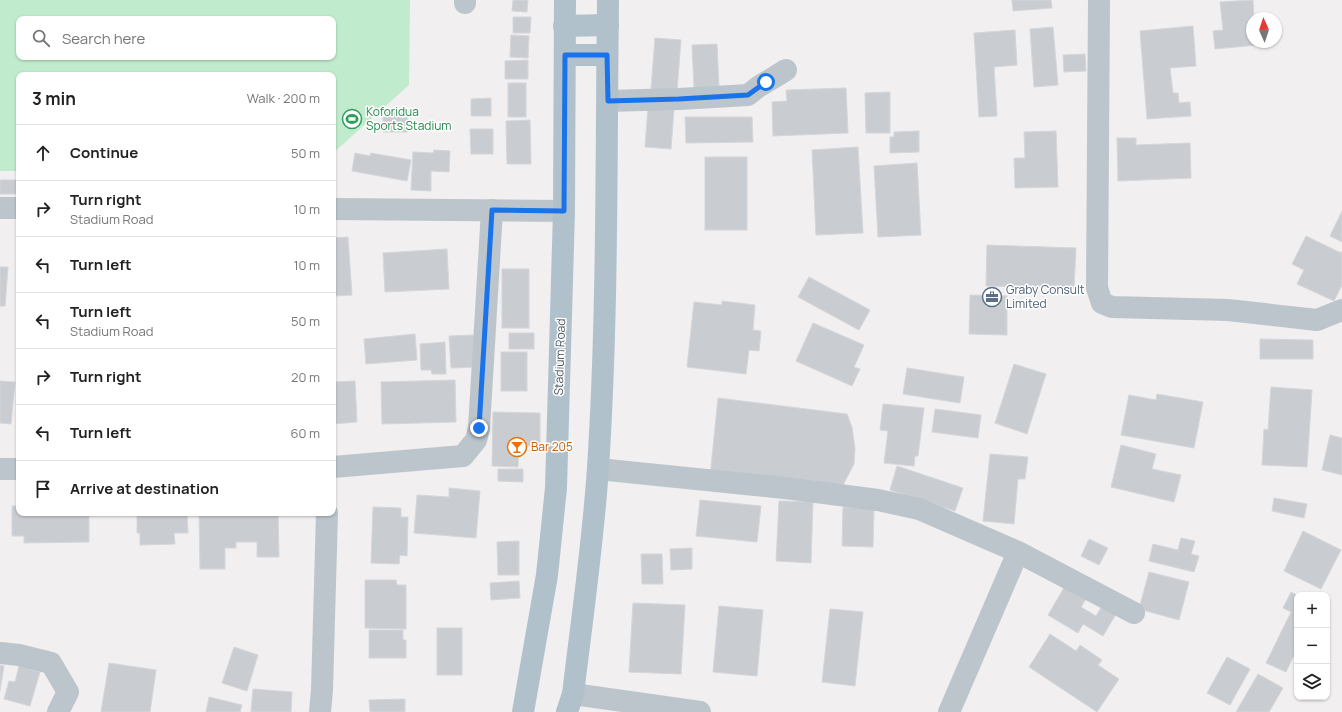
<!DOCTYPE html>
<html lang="en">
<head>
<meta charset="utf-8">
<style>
  body { margin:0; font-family:Manrope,sans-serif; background:#f6f6f6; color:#222 }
  .controls { position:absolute; right:12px; bottom:12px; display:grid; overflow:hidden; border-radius:8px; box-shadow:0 1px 3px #0004 }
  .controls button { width:36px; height:36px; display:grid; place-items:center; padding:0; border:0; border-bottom:1px solid #e0e0e0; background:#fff; color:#222; font:20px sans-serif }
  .compass { position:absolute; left:1246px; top:12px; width:36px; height:36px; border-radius:50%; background:#fff; box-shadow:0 1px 3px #0004; rotate:357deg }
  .stop { position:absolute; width:12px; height:12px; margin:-9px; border:3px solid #1a73e8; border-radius:50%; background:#fff }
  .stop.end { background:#1a73e8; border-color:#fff; box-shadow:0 1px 4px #0008 }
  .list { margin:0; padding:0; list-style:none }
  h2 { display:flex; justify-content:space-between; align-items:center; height:52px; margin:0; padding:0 16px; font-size:17px }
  h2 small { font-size:13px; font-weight:400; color:#767676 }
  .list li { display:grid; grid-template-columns:26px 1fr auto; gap:12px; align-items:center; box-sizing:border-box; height:56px; padding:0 16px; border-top:1px solid #e0e0e0 }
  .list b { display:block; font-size:15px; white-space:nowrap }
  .list p { margin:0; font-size:13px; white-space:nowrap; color:#767676 }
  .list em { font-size:13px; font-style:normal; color:#767676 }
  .icon { flex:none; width:22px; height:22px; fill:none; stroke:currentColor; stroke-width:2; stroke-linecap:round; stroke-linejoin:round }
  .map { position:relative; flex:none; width:1342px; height:712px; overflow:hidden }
  .search { position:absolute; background:#fff; box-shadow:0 1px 3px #0004; left:16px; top:16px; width:320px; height:44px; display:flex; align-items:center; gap:10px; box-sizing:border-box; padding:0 14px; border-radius:8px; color:#767676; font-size:15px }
  .panel { position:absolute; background:#fff; box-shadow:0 1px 3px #0004; left:16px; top:72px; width:320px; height:444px; border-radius:8px }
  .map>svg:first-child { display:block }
  .green { fill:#c1ebcd; fill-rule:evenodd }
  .building { fill:#c9cdd1; stroke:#d4d6da }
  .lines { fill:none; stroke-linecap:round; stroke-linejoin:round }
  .minor { stroke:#bcc5cb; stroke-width:22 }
  .major { stroke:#b1c1cb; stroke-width:22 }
  .route { stroke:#1a73e8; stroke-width:5 }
  .labels { text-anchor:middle; stroke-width:3; stroke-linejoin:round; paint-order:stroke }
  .leisure-label { font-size:12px; fill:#27864d; stroke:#fff; text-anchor:start }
  .service-label { font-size:12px; fill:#4e5e75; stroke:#fff; text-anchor:start }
  .street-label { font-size:12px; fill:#49545b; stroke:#fff }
  .food-label { font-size:12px; fill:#c56008; stroke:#fff; text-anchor:start }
</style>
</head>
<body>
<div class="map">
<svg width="1342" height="712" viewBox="0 0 1342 712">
  <rect width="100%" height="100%" fill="#f1efef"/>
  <path class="green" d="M0,0H410L409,85L333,153V75H19V171H0ZM19,19H333V57H19Z"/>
  <g class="building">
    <path d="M513,0H528L527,12L512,11Z"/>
    <path d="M1012,0H1051L1052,8L1013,11Z"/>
    <path d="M1253,0L1254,18H1252V42H1257V45L1215,49L1213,31L1223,30L1220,2Z"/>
    <path d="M513,17H531L530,33H513Z"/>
    <path d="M1193,26L1196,66L1170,68L1173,93H1178L1179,103L1190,102L1191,116L1147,119L1140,31Z"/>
    <path d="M1053,27L1058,85L1034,87L1030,29Z"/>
    <path d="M1015,30L1017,65L994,67L997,116L979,117L974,33Z"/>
    <path d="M511,35L529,36L528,58L510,57Z"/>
    <path d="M655,38L681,40L677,91L651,89Z"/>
    <path d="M717,44L719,87L694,88L692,45Z"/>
    <path d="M1085,54L1086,71L1064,72L1063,55Z"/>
    <path d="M528,60V79H505V61Z"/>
    <rect x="508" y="83" width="18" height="34"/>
    <path d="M846,88L848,133L773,136L772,102L787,101L786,90Z"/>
    <path d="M890,92V133H866L865,93Z"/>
    <path d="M491,98V116H471V99Z"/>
    <path d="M648,107L674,109L671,149L645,147Z"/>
    <path d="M383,110L408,111L407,132H383Z"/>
    <path d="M685,117H752L753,142L686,143Z"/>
    <path d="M530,120L531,164H507L506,121Z"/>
    <path d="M470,129H493V154H471Z"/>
    <path d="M919,131V152L890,153V137H894V132Z"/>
    <path d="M1056,131L1058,187L1015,188L1014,158H1025L1024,132Z"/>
    <path d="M1117,138H1136V145L1190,143L1191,178L1118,181Z"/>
    <path d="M858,147L863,233L816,235L812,150Z"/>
    <path d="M434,150L450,151L449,172L431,171V191L411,190L413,152L433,153Z"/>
    <path d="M355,153L370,156L371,153L411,160L407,181L352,171Z"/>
    <rect x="705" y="157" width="42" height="73"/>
    <path d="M917,163L921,235L878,237L874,166Z"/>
    <rect x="0" y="180" width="19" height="14"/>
    <path d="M1342,211V242L1330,236Z"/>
    <path d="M1306,236L1341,253L1342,251V285L1334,301L1297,284L1304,270L1292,264Z"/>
    <path d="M348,237L352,295L333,296V238Z"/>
    <path d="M987,245L1076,248L1074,288L986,286Z"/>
    <path d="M447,249L449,289L385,292L383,253Z"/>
    <path d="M0,267H8L5,306H0Z"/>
    <rect x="502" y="269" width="27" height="59"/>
    <path d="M809,277L870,310L859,330L798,297Z"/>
    <path d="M970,295L1007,296V335L969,334Z"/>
    <path d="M722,301L755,305L753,330L761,331L759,351L749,350L746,374L687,367L694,302L722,305Z"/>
    <path d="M813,323L864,345L854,367L860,369L852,386L796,361Z"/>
    <rect x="509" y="333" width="25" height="16"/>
    <path d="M415,334L417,360L366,364L364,339Z"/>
    <path d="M474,335L475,367L451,368L449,336Z"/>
    <path d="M1260,339L1313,340V359H1260Z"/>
    <path d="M445,342L446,374H432L431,370H421L420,344Z"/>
    <rect x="501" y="352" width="26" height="39"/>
    <path d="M1014,364L1046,374L1027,434L995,423Z"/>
    <path d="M907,368L964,377L960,403L903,394Z"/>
    <path d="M455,380L456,422L382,424L381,382Z"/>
    <path d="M0,381L15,382L11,424L0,423Z"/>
    <path d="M355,381L357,422L333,424V382Z"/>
    <path d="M1271,387L1312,390L1307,467L1262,465L1264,429L1268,430Z"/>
    <path d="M1157,394L1203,402L1194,448L1121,435L1129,395L1156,400Z"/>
    <path d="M718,398L847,414L852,427L855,449L854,464L843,485L710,477Z"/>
    <path d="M883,404L924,408L918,456H915L914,466L884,463L888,431L880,430Z"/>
    <path d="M935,409L981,415L978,438L932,432Z"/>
    <path d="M493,412L540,413V446H519L518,467L492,466Z"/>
    <path d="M1330,435L1342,438V475L1322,470Z"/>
    <path d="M1121,445L1156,454L1152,469L1181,475L1174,502L1111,487Z"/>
    <path d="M990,454L1028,457L1025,479H1018L1014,524L983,521Z"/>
    <path d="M897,466L963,488L955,511L890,490Z"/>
    <path d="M498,469H523V482L498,481Z"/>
    <path d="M449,488L480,491L476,538L414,533L417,495L449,497Z"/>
    <path d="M1274,498L1307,504L1304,518L1272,511Z"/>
    <path d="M700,500L761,506L757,542L696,536Z"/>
    <path d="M779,501L813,502L811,563L776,561Z"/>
    <path d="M12,506H19V513H89V542L24,543V536H12Z"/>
    <path d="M373,507L401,508V517H408L407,556L400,555L399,564L371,563Z"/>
    <path d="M843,507L874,508L873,547L842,546Z"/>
    <path d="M137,513H187L188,533H174L175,544L140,545V533H137Z"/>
    <path d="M199,513H278L279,557H257V542H236V548H225V569H200Z"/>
    <path d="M1303,531L1341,550L1321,589L1284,571Z"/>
    <path d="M1181,538L1195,541L1191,554L1199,556L1194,572L1149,561L1153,544L1178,550Z"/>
    <path d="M1089,539L1108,548L1099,565L1081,556Z"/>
    <path d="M519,541V575H498L497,542Z"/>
    <path d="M692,548V569L671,570L670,549Z"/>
    <path d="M641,554H662L663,584H642Z"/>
    <path d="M1149,572L1189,582L1179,620L1139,609Z"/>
    <path d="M365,580H396L397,585H406V629L365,628Z"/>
    <path d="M519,581L520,598L491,600L490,583Z"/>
    <path d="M1065,586L1086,599L1081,607L1096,616L1102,606L1116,614L1103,636L1083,624L1078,633L1048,615Z"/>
    <path d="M1291,592L1297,595V649L1286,672L1266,663L1291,612L1283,608Z"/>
    <path d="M633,603L685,605L681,674L629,672Z"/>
    <path d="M719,606L763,610L757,676L713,672Z"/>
    <path d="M830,609L863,612L855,686L822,682Z"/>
    <rect x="437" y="628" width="25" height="47"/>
    <path d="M369,630H403V640H406V658H369Z"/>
    <path d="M1050,634L1076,651L1080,645L1102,660L1098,665L1119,679L1097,712L1029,667Z"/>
    <path d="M234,647L258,655L247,691L222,683Z"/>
    <path d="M1227,657L1250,669L1230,705L1207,693Z"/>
    <path d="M109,663L156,670L150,712H101Z"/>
    <path d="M0,665L4,666L0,691Z"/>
    <path d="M19,666L40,672L30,706L4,699L9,681L15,682Z"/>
    <path d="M1258,674L1283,688L1269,712H1236Z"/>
    <path d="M253,689L292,692L291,712H251Z"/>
    <path d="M209,697L242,705L240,712H206Z"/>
    <path d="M405,699V712H370L369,700Z"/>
  </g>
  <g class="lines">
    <g class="minor">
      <path d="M1099,0L1097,288L1102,303L1112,307L1228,310L1317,320L1342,310"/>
      <path d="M465,3V0"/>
      <path d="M608,101L679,99L748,95L758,87L786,70"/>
      <path d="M0,208H19"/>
      <path d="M333,209L564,211"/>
      <path d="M333,467L463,456L476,440L479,428L492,210"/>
      <path d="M0,469H19"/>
      <path d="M598,469L785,488L878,500L919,509L1018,552L1134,613"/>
      <path d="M0,653L19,655L51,663L68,692L58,712"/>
      <path d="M573,694L700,712"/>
      <path d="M320,712L322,690L327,513"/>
      <path d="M949,712L1018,552"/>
    </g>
    <g class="major">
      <path d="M564,26L608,25"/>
      <path d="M565,55H607"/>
      <path d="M523,712L547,575L556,488L564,211L565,0"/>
      <path d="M567,712L573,694C582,619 593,543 598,468C608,312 606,156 608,0"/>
    </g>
  </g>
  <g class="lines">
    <path class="route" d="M479,428L492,210L564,211L565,55H607L608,101L679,99L748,95L766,82"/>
  </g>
  <defs>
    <g id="stadium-ring" transform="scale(1)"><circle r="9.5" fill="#fff" stroke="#2e9e5b" stroke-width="1.5"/><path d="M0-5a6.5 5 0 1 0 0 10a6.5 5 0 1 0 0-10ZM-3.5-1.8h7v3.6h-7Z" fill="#2e9e5b"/></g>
    <g id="office-ring" transform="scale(1)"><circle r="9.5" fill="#fff" stroke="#5c6f8a" stroke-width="1.5"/><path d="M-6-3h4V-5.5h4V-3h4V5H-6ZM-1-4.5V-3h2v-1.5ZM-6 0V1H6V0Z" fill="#5c6f8a"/></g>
    <g id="bar-ring" transform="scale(1)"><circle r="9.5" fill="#fff" stroke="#e8710a" stroke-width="1.5"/><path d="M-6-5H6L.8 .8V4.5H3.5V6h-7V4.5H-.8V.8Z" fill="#e8710a"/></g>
  </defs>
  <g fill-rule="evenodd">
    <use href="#stadium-ring" x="352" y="119"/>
    <use href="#office-ring" x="992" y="297"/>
    <use href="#bar-ring" x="517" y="447"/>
  </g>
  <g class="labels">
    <g class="leisure-label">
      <text x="366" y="116">Koforidua<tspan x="366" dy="14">Sports Stadium</tspan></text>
    </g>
    <g class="service-label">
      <text x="1006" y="294">Graby Consult<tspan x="1006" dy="14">Limited</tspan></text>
    </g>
    <g class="street-label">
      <text transform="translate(560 357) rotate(-88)" y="4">Stadium Road</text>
    </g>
    <g class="food-label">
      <text x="531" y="451">Bar 205</text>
    </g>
  </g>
</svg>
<div class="controls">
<button>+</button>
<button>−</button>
<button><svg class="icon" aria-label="layers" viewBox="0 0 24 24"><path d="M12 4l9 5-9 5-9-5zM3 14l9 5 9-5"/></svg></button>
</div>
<svg class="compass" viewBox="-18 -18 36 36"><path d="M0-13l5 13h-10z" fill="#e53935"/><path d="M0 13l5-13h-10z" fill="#767676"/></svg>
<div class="stop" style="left:766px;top:82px"></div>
<div class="stop end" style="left:479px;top:428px"></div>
<div class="search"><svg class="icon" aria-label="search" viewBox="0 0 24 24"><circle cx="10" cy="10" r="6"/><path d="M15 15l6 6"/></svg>Search here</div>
<section class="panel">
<h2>3 min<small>Walk · 200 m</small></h2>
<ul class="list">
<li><svg class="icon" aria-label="ahead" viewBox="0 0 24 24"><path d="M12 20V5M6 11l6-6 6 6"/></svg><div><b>Continue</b></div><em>50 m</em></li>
<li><svg class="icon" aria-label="right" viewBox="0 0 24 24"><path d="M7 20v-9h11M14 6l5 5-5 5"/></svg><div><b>Turn right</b><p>Stadium Road</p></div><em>10 m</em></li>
<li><svg class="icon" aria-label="left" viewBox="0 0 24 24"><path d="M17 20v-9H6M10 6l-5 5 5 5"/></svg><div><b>Turn left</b></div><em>10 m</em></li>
<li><svg class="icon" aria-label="left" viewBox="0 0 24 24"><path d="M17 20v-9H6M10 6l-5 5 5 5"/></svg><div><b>Turn left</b><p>Stadium Road</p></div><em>50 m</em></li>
<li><svg class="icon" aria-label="right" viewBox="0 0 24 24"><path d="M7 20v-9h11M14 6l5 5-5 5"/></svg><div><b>Turn right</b></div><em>20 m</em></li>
<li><svg class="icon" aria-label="left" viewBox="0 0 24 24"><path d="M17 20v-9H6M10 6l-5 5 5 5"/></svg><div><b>Turn left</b></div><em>60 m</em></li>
<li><svg class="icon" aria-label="arrive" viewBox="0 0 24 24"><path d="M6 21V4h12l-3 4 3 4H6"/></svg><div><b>Arrive at destination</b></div></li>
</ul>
</section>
</div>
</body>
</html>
